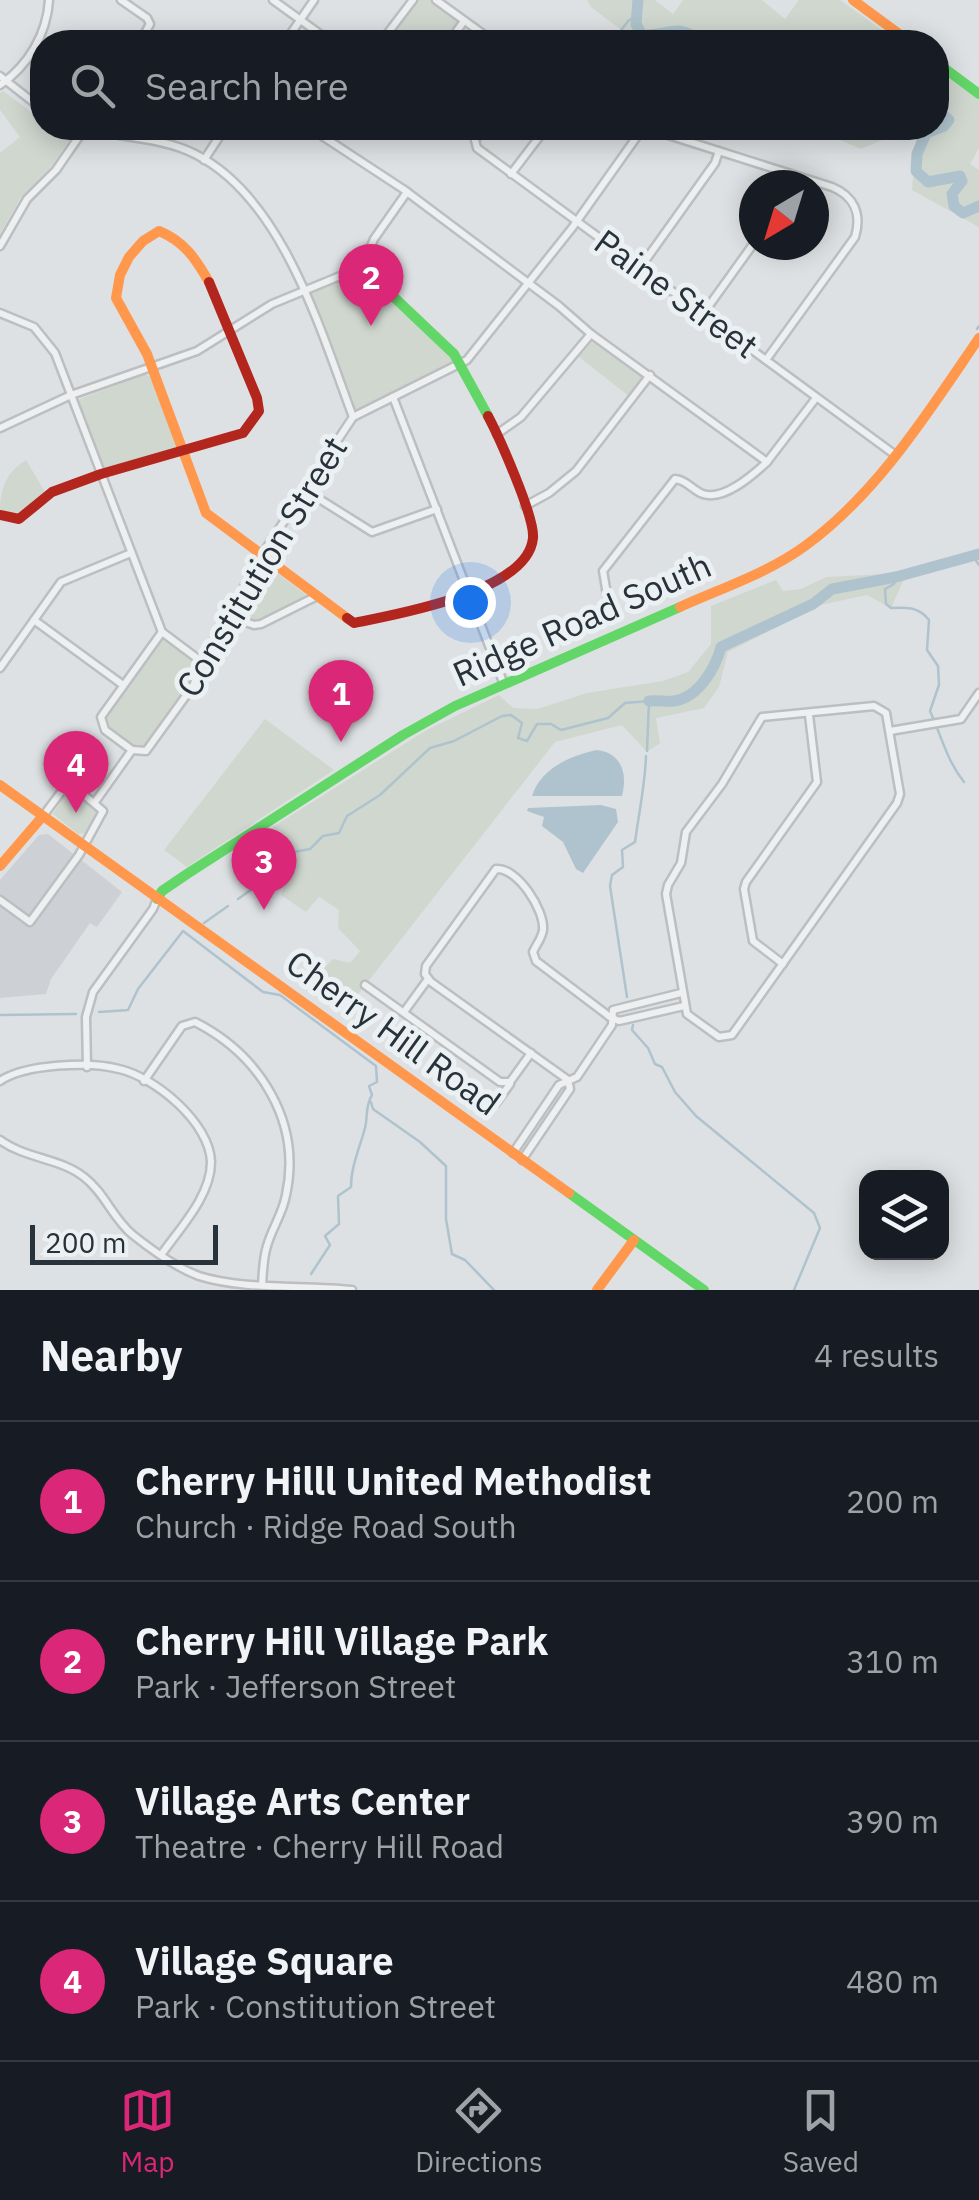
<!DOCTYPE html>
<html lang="en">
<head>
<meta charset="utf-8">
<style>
  body { margin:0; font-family:"IBM Plex Sans",sans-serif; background:#242831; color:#f1f3f6 }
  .controls { position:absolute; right:30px; bottom:30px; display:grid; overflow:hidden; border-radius:20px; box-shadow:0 5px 25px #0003 }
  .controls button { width:90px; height:90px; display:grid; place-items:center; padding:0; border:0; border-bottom:2px solid #363941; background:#171b24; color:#f1f3f6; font:50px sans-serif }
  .compass { position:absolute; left:739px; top:170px; width:90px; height:90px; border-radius:50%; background:#171b24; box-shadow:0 5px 25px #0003; rotate:218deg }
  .scale { position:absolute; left:30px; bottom:25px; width:188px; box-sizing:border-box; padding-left:10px; border:5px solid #28323a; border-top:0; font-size:28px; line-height:35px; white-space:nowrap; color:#28323a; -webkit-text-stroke:8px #ebf0f3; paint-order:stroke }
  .you { position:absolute; left:470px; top:602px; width:35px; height:35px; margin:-25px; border:8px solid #fff; border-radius:50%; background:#1a73e8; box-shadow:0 0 0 15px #1a73e833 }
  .badge { display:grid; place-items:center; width:65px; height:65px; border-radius:50%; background:#db2777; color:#fff; font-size:32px; font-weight:700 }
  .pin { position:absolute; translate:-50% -82px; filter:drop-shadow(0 2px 5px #0008) }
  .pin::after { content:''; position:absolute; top:52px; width:35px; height:30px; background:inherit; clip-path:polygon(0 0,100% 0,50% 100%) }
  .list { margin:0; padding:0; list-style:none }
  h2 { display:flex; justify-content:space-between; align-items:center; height:130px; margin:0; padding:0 40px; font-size:42px }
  h2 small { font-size:32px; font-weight:400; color:#9ea1a6 }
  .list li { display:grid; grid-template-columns:65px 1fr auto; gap:30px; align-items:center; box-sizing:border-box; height:160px; padding:0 40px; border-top:2px solid #363941 }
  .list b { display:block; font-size:38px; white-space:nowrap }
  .list p { margin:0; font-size:32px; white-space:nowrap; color:#9ea1a6 }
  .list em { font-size:32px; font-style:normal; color:#9ea1a6 }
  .icon { flex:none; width:55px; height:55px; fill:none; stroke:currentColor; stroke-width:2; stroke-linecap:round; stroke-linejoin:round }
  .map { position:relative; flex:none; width:979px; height:1290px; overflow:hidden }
  .search { position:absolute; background:#171b24; box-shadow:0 5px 25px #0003; left:30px; right:30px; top:30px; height:110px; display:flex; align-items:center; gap:25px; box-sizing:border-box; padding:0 35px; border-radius:40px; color:#9ea1a6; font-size:38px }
  .sheet { height:770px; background:#171b24 }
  nav { display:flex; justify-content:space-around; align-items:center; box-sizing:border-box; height:140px; border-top:2px solid #363941; background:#171b24; font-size:28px; color:#9ea1a6 }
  nav a { display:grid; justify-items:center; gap:5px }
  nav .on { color:#db2777 }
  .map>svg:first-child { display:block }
  .built { fill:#cdd1d6 }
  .green { fill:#d0d7cf }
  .water { fill:#aec3cd }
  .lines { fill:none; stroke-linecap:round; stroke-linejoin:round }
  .stream { stroke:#aec3cd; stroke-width:2.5 }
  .river { stroke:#aec3cd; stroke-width:11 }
  .street-casing { stroke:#bcbfc1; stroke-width:11 }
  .street { stroke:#eeeff0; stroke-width:6 }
  .fast { stroke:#63d668; stroke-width:10 }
  .slow { stroke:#ff974d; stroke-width:10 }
  .jam { stroke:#b3261e; stroke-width:10 }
  .labels { text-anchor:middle; stroke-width:10; stroke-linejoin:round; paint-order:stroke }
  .street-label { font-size:35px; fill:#28323a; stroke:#ebf0f3 }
</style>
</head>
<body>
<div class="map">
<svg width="979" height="1290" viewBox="0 0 979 1290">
  <rect width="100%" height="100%" fill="#dee1e3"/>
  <path class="built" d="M48,834L122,892L97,927L90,923L51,979L46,994L0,998V880L39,835Z"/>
  <g class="green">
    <path d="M417,0H429L457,20L456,27L445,42H387Z"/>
    <path d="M587,0H655L673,14L683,0H762L785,19L799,0H840L899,42H637L591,7Z"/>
    <path d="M937,70L979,100V148L970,164L979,170V227L912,190L917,128H936Z"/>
    <path d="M3,91L42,120V128H58L73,135L52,165L21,197L0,234V153L20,137L0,110V93Z"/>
    <path d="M812,128H911L861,149Z"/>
    <path d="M358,272L454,360L450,366L358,410L352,407L309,295L313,289Z"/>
    <path d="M592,342L643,378L629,396L579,357Z"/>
    <path d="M144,374L151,377L176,447L105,468L78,400Z"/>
    <path d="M26,460L45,492L21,515L6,514L0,510C0,489 7,471 26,460Z"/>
    <path d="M264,563L306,595L302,601L256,623L237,616L235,609Z"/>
    <path d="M907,573L891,608L867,595L821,605L728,652L719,687L704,708L656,718L660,743L647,752L622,725L555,742L345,1011L322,996L316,977L333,959L350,963L360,951L338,928L339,910L319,897L306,912L281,895L286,881L261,853L257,837L425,731L499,695L513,708L537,709L587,693L663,681L688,672L711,644V606L776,580L783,591L801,589L826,577Z"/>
    <path d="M166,640L195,661C196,691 161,725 144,749L138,750L105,726L104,719L160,641Z"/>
    <path d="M265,719L334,770L187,867L164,850Z"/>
    <path d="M73,790L99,809V814L85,833L78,834L53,814L67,791Z"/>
  </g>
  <g class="water">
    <path d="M596,750C621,752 628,773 622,796H532C540,769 570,756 596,750Z"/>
    <path d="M601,805L616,809L618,822L583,873L576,869L563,842L542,826L544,817L527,811L528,808Z"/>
  </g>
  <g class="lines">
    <g class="stream">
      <path d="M615,38L629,20L637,18"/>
      <path d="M977,329L979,326"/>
      <path d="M973,556L979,565"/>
      <path d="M896,577L894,584L885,589L886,604L891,608C907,607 919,607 929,620L927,650L938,666L939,685L930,711C941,735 947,761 964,782"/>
      <path d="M238,899L269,877L282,854L310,849L323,836L339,833L347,816L380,795L430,748L454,741L502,716L511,715L522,723L518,738L527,741L537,724H551L561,730L608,718L625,703L649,701L647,751"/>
      <path d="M204,923L228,906"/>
      <path d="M627,997L610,886L612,875L623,867L622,850L635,842C639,812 645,786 646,756"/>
      <path d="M99,1012L128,1010L138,989L183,931L263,992L280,995L376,1066L377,1082L369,1086L372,1095C365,1106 368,1116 365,1128C360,1147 351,1166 351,1187L338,1196L339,1224L325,1236L330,1245L311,1274"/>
      <path d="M0,1015L76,1014"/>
      <path d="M633,1025L632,1030L648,1048L655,1064L662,1067L675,1092L696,1116L814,1213L820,1228L794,1290"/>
      <path d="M371,1102L373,1109L420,1142L446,1166V1219L452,1254L465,1260L494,1290"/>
    </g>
    <g class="river">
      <path d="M638,0L636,24L642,35C664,37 683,21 698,42"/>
      <path d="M714,42L725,36L752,42"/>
      <path d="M936,109L949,120L944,126L926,133L917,154L916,171L928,182L960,176L962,181L952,194L954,206L963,213L979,206"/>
      <path d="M849,128L861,132L879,128"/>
      <path d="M649,701C657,700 667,702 674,701C700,697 716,666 721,647L813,604L832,589L896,577L979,554"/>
    </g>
    <g class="street-casing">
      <g id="street">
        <path d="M121,0L147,18L150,24L140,42"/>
        <path d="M273,0L331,42"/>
        <path d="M436,0L494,42"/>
        <path d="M285,42L314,0"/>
        <path d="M381,42L413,0"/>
        <path d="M449,42L464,21"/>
        <path d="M0,76L42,109"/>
        <path d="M0,85C28,66 47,34 49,0"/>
        <path d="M84,128C120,138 162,137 195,154C283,198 321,332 353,417"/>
        <path d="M310,128L403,189L559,306L591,334L767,462C753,475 724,501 703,494C692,490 687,480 675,479L603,571L609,606"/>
        <path d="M484,128L475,140L477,148L894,454"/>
        <path d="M646,128L832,187C854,196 862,214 855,237L766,360"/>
        <path d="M204,160L225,128"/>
        <path d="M511,174L546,128"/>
        <path d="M0,246L27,199L56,170L85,128"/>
        <path d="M640,268L715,163L719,151"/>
        <path d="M0,313L34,327L55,353L162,632L202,662"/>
        <path d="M703,314L754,243"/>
        <path d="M393,397L503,682"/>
        <path d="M0,428L71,395L197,351L272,304L362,267L374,239L407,192"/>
        <path d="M497,434L521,417L591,334"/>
        <path d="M767,462L816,398"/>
        <path d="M305,490L372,532L437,509"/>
        <path d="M525,506L549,493L576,471L650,375"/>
        <path d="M228,616L254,625L261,624L315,597"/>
        <path d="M34,620L123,685"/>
        <path d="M0,668L61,582L131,553"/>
        <path d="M874,706L886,713L900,794L897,803L732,1035L719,1037L687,1014L666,894L668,885L681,863L686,832L722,784L762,717Z"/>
        <path d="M890,731L961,719L979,693"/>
        <path d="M132,750L105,730L101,717L162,632"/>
        <path d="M95,802L132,750L146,751L193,686L202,662L261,556L353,417L467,360L572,228L643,128"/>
        <path d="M0,900L30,922L79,855L103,811L77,789L69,787L61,792L43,816"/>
        <path d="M783,964L753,941L744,889L746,882L817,782L809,715"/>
        <path d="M365,985L500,1082H510L531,1053"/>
        <path d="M404,1012L428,979"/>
        <path d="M87,1067L86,1017L93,992L153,909L157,899"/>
        <path d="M568,1080L431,982L425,974L426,966L496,869C517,867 545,910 543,930C542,938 536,945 533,952L536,961L610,1017L619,1021L684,1006"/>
        <path d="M0,1081C25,1064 90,1061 119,1069C155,1077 210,1123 211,1162C211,1196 180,1228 161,1255"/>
        <path d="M144,1081L182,1026L195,1022C260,1055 302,1122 286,1195C283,1213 272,1228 267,1246C263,1258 263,1272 262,1285"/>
        <path d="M496,1103L510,1084"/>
        <path d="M0,1140C26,1159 60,1158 84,1177C105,1193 113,1219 133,1235C153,1251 175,1267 199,1276C243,1290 304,1285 352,1290"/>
        <path d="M513,1153L559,1085L577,1077L612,1025L613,1010L681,993"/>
        <path d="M522,1160L570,1089L568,1080"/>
      </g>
    </g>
    <use href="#street" class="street"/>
    <g class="fast">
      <path d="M936,62L979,94"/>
      <path d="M362,267L454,354L488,416"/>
      <path d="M157,899L162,891L187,874L403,735L455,706L680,607"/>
      <path d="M569,1193L704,1290"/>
    </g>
    <g class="slow">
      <path d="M853,0L910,42"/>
      <path d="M209,282C196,259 184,241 159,231L143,241L129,257L120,275L116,298L147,354L206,513L347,618"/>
      <path d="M680,607C722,588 768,573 805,546C878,493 929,411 979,338"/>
      <path d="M0,785L569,1193"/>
      <path d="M0,866L42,817"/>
      <path d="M597,1290L634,1240"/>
    </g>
    <g class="jam">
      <path d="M0,515L19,519L52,492L101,474L243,433L259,411L257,398L209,282"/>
      <path d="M347,618L354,623C397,614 528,592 533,538C535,517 499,437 488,416"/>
    </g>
  </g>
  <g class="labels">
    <g class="street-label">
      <text transform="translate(676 294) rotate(36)" y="12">Paine Street</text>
      <text transform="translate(262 567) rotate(-59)" y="12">Constitution Street</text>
      <text transform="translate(582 620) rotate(-24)" y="12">Ridge Road South</text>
      <text transform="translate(393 1033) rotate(36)" y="12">Cherry Hill Road</text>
    </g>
  </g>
</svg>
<div class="controls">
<button><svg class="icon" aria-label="layers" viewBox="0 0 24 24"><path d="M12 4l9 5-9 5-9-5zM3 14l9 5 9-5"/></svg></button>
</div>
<svg class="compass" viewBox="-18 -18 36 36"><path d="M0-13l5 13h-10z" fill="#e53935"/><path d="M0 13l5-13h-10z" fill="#9ea1a6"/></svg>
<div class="scale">200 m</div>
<div class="you"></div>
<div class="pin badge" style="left:341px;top:742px">1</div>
<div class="pin badge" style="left:371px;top:326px">2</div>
<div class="pin badge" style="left:264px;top:910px">3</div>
<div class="pin badge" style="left:76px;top:813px">4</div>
<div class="search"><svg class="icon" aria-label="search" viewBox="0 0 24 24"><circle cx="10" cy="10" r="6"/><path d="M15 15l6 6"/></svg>Search here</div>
</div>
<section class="sheet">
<h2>Nearby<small>4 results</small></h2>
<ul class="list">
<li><span class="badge">1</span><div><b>Cherry Hilll United Methodist</b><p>Church · Ridge Road South</p></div><em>200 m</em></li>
<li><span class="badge">2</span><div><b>Cherry Hill Village Park</b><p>Park · Jefferson Street</p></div><em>310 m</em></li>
<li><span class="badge">3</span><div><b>Village Arts Center</b><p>Theatre · Cherry Hill Road</p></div><em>390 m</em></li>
<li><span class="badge">4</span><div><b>Village Square</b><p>Park · Constitution Street</p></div><em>480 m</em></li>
</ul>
</section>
<nav>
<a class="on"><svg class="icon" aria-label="map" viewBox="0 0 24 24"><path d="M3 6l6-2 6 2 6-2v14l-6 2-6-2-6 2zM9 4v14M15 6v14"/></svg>Map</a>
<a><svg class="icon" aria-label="directions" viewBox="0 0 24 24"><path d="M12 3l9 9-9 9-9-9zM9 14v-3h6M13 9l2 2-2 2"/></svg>Directions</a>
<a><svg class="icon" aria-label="saved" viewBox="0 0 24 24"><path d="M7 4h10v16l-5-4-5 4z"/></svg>Saved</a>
</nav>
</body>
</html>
